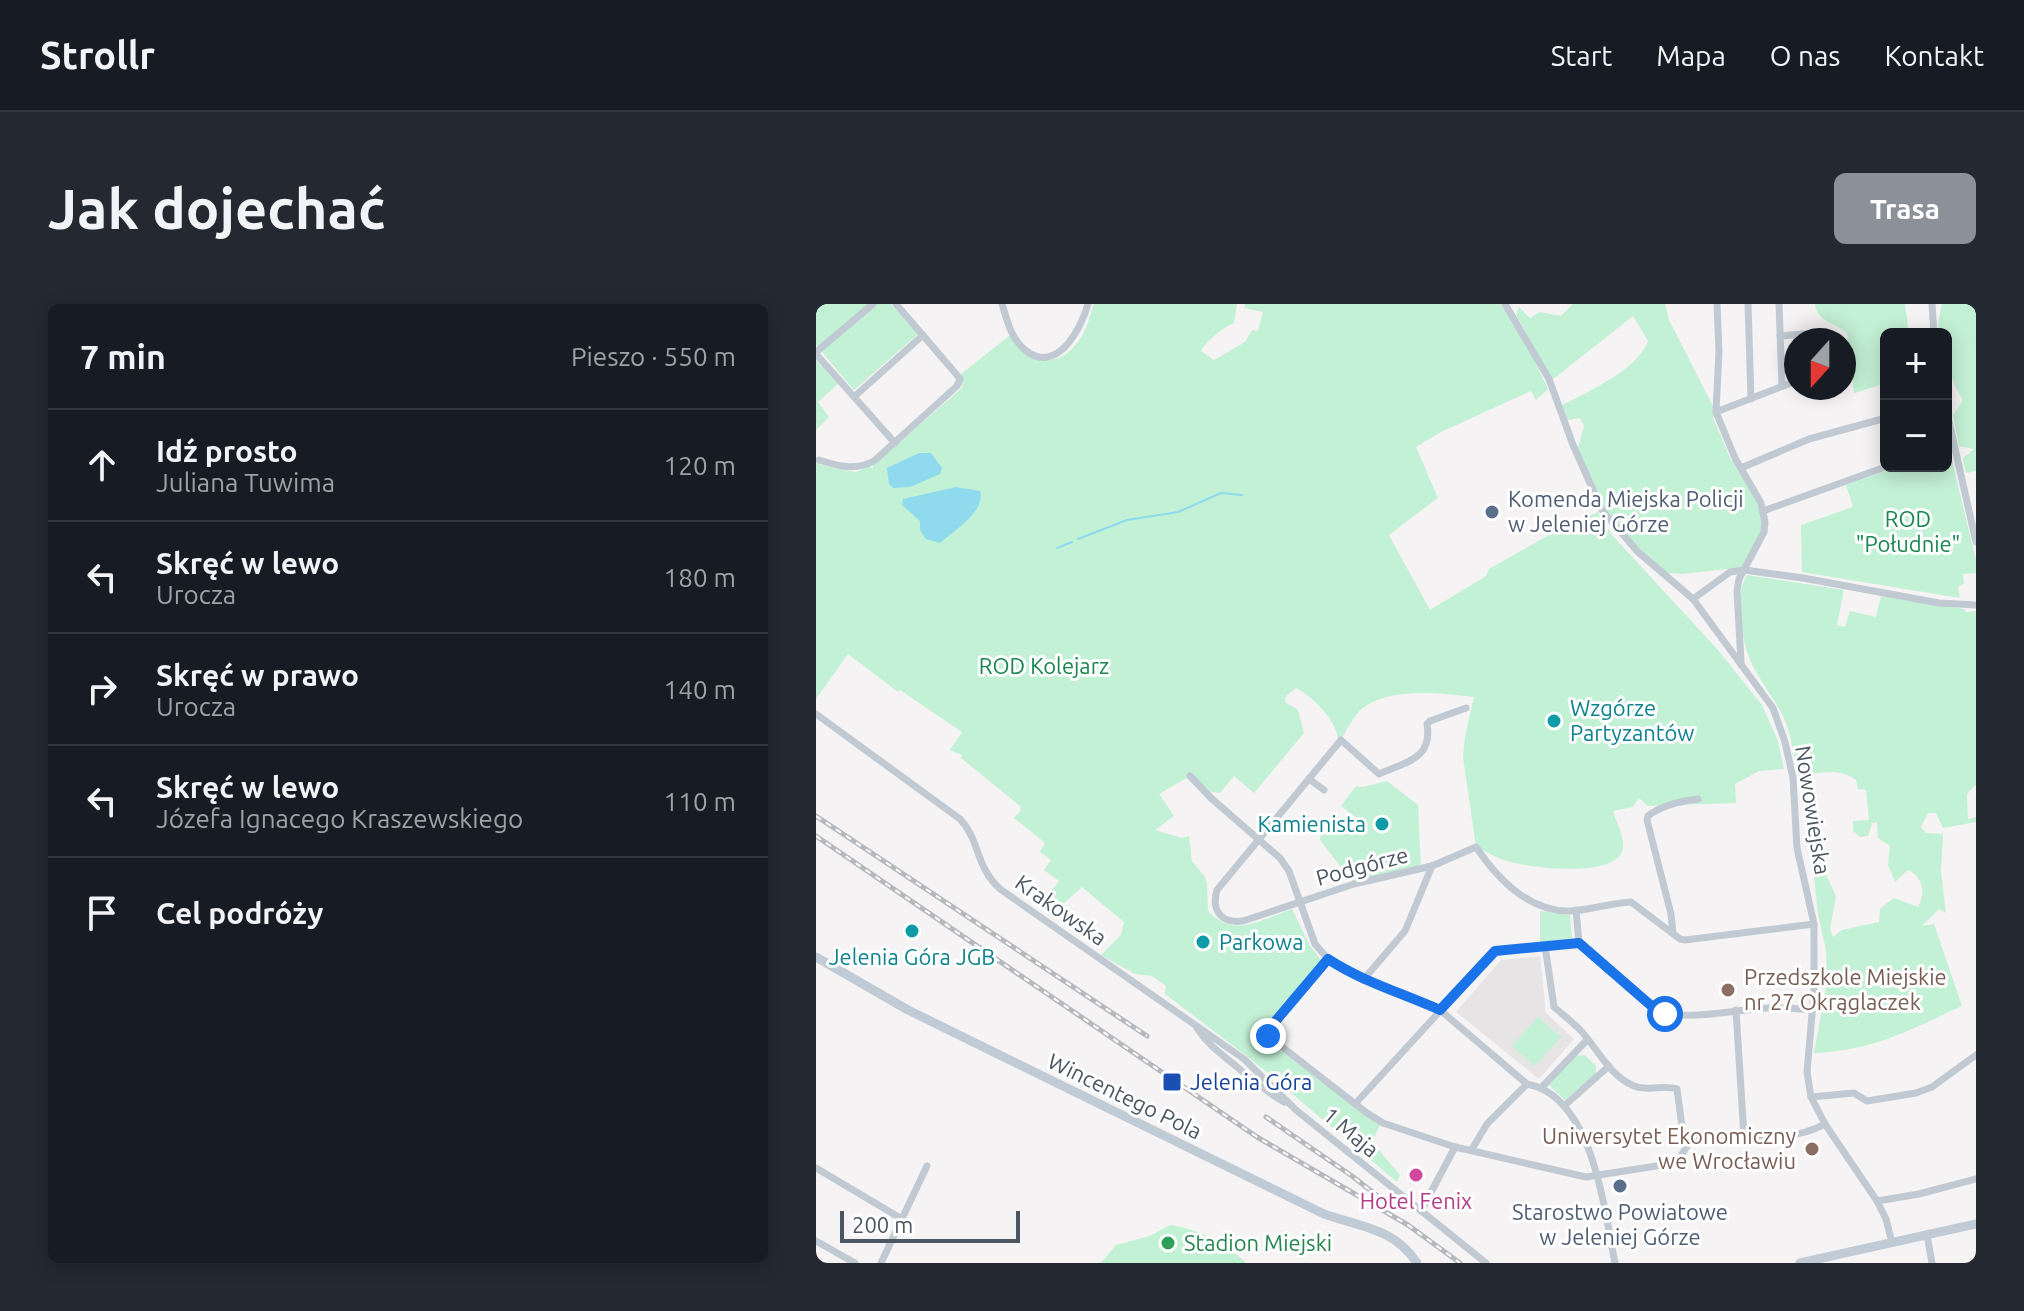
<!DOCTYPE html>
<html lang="pl">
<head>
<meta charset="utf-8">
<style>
  body { margin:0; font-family:Ubuntu,sans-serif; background:#242831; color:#f1f3f6 }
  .controls { position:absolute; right:24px; top:24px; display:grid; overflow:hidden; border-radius:12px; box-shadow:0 4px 20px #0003 }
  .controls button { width:72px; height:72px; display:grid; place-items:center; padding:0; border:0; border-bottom:2px solid #363941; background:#171b24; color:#f1f3f6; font:40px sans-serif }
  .compass { position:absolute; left:968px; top:24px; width:72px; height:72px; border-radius:50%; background:#171b24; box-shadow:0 4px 20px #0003; rotate:201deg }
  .scale { position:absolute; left:24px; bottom:20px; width:180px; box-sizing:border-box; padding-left:8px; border:4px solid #4a5661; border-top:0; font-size:22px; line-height:28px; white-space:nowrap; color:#4a5661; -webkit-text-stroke:6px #fff; paint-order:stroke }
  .stop { position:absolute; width:24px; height:24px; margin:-18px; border:6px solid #1a73e8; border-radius:50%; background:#fff }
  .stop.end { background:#1a73e8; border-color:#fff; box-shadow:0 2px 8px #0008 }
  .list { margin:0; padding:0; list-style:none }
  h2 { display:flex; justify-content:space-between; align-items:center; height:104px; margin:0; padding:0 32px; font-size:34px }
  h2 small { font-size:26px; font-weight:400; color:#9ea1a6 }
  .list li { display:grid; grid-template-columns:52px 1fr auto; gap:24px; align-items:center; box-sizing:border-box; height:112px; padding:0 32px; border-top:2px solid #363941 }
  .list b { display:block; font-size:30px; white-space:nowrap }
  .list p { margin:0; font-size:26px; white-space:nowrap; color:#9ea1a6 }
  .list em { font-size:26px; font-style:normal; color:#9ea1a6 }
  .icon { flex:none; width:44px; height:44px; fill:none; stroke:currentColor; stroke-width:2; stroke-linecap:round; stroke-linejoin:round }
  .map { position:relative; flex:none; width:1160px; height:959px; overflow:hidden; border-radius:12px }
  header { display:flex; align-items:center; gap:48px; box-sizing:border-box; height:112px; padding:0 40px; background:#171b24; border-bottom:2px solid #363941 }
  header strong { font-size:38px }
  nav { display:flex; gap:44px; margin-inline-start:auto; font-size:28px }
  .intro { display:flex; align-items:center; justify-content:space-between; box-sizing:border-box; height:192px; padding:0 48px }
  h1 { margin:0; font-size:56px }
  .button { padding:20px 36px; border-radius:12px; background:#8c9099; color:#fff; font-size:28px; font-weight:700 }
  main { display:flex; gap:48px; padding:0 48px }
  aside { flex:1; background:#171b24; border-radius:12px; box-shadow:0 4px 20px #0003 }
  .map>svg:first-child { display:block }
  .education { fill:#e6e4e5 }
  .green { fill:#c3f1d5 }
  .water { fill:#90daee }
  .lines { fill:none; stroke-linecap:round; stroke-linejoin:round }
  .stream { stroke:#90daee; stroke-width:2 }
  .street { stroke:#c1cad2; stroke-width:7 }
  .secondary { stroke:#c1cbd6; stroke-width:9 }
  .rail-casing { stroke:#b5b8bd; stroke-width:5 }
  .rail { stroke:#fff; stroke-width:2; stroke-dasharray:6; stroke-linecap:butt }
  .route { stroke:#1a73e8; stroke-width:10 }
  .service-dot { fill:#5c6f8a; stroke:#fff; stroke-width:3 }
  .culture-dot { fill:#0f9aa8; stroke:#fff; stroke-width:3 }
  .education-dot { fill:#8d6e63; stroke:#fff; stroke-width:3 }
  .transit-dot { fill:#1a4fb4; stroke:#fff; stroke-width:3 }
  .hotel-dot { fill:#d1479c; stroke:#fff; stroke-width:3 }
  .leisure-dot { fill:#2e9e5b; stroke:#fff; stroke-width:3 }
  .labels { text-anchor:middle; stroke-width:6; stroke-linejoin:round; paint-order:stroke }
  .service-label { font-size:22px; fill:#4e5e75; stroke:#fff; text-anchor:start }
  .park-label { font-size:22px; fill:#17864f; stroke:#fff }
  .culture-label { font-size:22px; fill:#0d838f; stroke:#fff; text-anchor:start }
  .street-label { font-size:22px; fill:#4a5661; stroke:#fff }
  .education-label { font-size:22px; fill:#785e54; stroke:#fff; text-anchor:start }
  .transit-label { font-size:22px; fill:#164399; stroke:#fff; text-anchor:start }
  .hotel-label { font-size:22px; fill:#b23c85; stroke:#fff }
  .leisure-label { font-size:22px; fill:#27864d; stroke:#fff; text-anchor:start }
</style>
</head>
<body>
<header>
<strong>Strollr</strong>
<nav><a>Start</a><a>Mapa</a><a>O nas</a><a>Kontakt</a></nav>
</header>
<div class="intro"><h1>Jak dojechać</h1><a class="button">Trasa</a></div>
<main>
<aside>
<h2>7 min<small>Pieszo · 550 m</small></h2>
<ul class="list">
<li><svg class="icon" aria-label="ahead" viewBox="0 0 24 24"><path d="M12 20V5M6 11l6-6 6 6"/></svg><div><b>Idź prosto</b><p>Juliana Tuwima</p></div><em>120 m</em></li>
<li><svg class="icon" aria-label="left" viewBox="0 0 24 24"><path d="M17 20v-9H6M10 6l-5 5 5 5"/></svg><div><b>Skręć w lewo</b><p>Urocza</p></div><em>180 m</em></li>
<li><svg class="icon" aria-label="right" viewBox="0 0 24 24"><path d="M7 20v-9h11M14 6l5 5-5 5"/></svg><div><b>Skręć w prawo</b><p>Urocza</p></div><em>140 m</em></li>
<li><svg class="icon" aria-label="left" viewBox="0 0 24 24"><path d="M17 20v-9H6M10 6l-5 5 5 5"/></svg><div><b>Skręć w lewo</b><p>Józefa Ignacego Kraszewskiego</p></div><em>110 m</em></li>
<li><svg class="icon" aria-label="arrive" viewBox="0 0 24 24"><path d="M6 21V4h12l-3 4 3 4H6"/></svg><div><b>Cel podróży</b></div></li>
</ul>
</aside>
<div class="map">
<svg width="1160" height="959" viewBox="0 0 1160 959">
  <rect width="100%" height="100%" fill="#f5f3f3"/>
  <path class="education" d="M724,652L730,709L758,735L723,775L640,708L685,656Z"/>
  <g class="green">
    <path d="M0,0H75L102,30L38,86L0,41Z"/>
    <path d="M278,0H421L418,19C409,22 389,38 385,47L398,56L429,38L436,26L442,27L447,8L428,4L429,0H685L703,25L732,85L720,96L715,87L625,128L600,143L622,194L573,231L614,306L670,272L673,265L747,223L782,208L796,231L902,346L946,401L962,437L968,465L943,467L919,480L920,499L832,502L823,494L817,503L797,507C800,518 808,531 807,543C805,576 710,564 688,556C678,553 670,547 660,543L647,453L649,432L658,393C626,389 577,383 548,403C538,410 530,428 523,439C521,417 499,394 480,384L470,392L469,398L482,406L488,429L438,489L418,472L404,489L388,487L374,472L343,490L358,512L339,526L366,534L373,532L376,557L389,573L391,580L392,607C418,635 445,616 476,605L494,642L506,657L448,728L449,735L564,821L556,838L584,871L581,878L436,756L349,690L350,682L336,672L319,670L285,651L305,631L308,618L266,583L246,601L233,590L243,577L228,566L235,556L224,548L229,539L198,514L205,506L204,502L145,454L146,451L134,446L146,428L84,386L82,388L32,350L0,395V156L5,161L40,168L53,162L57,165V161L146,84L144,71L194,31C212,61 244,66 264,35C271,25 274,11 278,0Z"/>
    <path d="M757,0H849L853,16L900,108L897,114L915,156L925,164L942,193L949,218L928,266L920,264L867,270L849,269L795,219L762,144L768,122L764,114L752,116L746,101C772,88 822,65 832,37L817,12L736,76L700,11L703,3L714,14L724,8L745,12Z"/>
    <path d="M999,0H1089L1092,23L1095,30H1070V79L1038,89L1031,29C1018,18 1001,18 999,0Z"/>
    <path d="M1126,0H1160V167L1150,169L1147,154L1158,145L1143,142L1137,111L1147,96C1133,73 1130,57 1130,30H1124L1122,19Z"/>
    <path d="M0,56L22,80L2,98L13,113L0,126Z"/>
    <path d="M1133,144L1160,256V269L1147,270L1148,279L1142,283L1144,294L986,268L985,221L1037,203L1030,181L1083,162H1130V145Z"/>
    <path d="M931,271L1028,286L1021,321L1029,323L1034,307L1060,313L1065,292L1148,305L1150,308L1160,307V481L1151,490L1152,515L1160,513V518L1127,524L1120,509H1112L1105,523L1110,529L1127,530L1125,568L1130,609L1123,605L1106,622L1118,620L1146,702C1094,726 1056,747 998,749L1011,678L1010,646L1002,610L997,564L1007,565L1020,592L1014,625L1017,633L1026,626L1063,618L1064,605L1078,594L1102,603C1110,588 1107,573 1092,566L1079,578L1072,561L1074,542L1062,534L1061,518L1056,519L1052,532L1044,533L1037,527V517L1053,516L1050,486L1042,485L1040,476C1023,463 1001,469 982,472C978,454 976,433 969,417C961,397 946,381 937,362C926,341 917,292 931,271Z"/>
    <path d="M571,477L602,501L605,565L538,580L504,536L506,514L522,518L533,529L544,523L543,516L525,502L540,482L547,483Z"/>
    <path d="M724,607L754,611L756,634L724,638Z"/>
    <path d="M722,713L745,733L719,762L696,742Z"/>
    <path d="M769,751L780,762V770L749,796L733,781L759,752Z"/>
    <path d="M354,921C380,924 411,940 430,959H285L300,941L334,932Z"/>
  </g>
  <g class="water">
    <path d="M103,149H115L126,164L124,170L94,183L77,184L73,180L71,164Z"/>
    <path d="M140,183L164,187C170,208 138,226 124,239L110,235L104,226V217L86,201L87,195Z"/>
  </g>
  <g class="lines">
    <g class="stream">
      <path d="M262,235L311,216L362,208L405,189L426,191"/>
      <path d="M241,244L256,238"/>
    </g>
    <g class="street">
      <path d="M186,0C191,16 195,34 208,45C240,73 265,25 272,0"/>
      <path d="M689,0L733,75L757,141L786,206L821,247L877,295L957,404L969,438L977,474L981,544L998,620V688L991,768L995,793L1009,820L1061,897L1070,915L1076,939"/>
      <path d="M901,0L903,47L900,108L919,154L945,199L949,218L948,228L923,275L921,287L925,358"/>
      <path d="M932,0L935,95"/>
      <path d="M963,0L966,82"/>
      <path d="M1116,0L1118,30"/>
      <path d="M964,32L987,30L989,36"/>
      <path d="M0,48L57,0"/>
      <path d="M0,50L79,139"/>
      <path d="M39,92L107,31"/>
      <path d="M1130,104L1160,238"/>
      <path d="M900,108L980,77"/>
      <path d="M3,156C22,162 39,167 58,157L141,82L144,75L141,71L80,0"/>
      <path d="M925,164L993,135L1070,114"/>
      <path d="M947,207L1072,162"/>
      <path d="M877,295L914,268L928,266L987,274L1123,299L1160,301"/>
      <path d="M650,404L614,417L611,420C617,455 590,458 563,470L525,436L401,586C395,606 405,620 427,617L538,580L616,562L660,543C681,574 713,608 754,607C774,606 795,599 815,598L864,635L869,636L998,620"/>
      <path d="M0,410L144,515C164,536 159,562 184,585L428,755L480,806L670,959"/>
      <path d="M374,472L395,494L464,554L473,567L499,640L512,655L547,676L578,686L624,706L711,780C777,792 788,905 799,959"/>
      <path d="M493,475L508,486"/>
      <path d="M760,606L763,639"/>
      <path d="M857,629L855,610L831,516L832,512C846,501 865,497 882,495"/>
      <path d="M763,639L835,702C860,721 921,705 952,704C966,703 981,705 996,706"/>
      <path d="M729,642L738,703C747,711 758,719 766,728C782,746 794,772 818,782C832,788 848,780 861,785L867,830L872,837"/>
      <path d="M512,655L452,726V732L551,809L567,819L639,843L770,873L853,860L863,855L876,834C920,830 969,842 1009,820"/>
      <path d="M547,676L589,627L616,562"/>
      <path d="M920,706L928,833"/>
      <path d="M381,724C395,745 409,752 427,768C441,779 452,789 468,798"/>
      <path d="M726,783L771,736"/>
      <path d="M995,793L1038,789L1051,797L1100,789L1116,783L1160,751"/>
      <path d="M539,800L679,647L763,639"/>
      <path d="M748,802L793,762"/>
      <path d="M656,845L671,820L711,780"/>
      <path d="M0,864L86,915"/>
      <path d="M1061,897L1103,890L1160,875"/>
      <path d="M605,907L639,843"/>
      <path d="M1111,931L1116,959"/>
      <path d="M0,937L39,959"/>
      <path d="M65,959L111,862"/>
    </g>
    <g class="secondary">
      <path d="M0,653L92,706L508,910C545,923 578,924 601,959"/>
      <path d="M984,959L1160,920"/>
    </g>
    <g class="rail-casing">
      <g id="rail">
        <path d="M0,512L331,732"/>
        <path d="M0,532L441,833L592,921L644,959"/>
        <path d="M450,813L536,872L573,901"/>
      </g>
    </g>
    <use href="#rail" class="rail"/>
  </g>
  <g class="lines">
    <path class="route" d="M452,732V726L512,655C547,678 586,689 624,706L679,647L763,639L839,705L849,710"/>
  </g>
  <g class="service-dot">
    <circle cx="676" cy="208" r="8"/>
    <circle cx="804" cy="882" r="8"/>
  </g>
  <g class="culture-dot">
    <circle cx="738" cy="417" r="8"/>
    <circle cx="566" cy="520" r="8"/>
    <circle cx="96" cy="627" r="8"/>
    <circle cx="387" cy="638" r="8"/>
  </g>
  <g class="education-dot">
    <circle cx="912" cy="686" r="8"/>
    <circle cx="996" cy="845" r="8"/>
  </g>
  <rect class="transit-dot" x="346" y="768" width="20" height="20" rx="4"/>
  <circle class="hotel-dot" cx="600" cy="871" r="8"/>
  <circle class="leisure-dot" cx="352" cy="939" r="8"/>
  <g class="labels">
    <g class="service-label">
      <text x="692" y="203">Komenda Miejska Policji<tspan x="692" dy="25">w Jeleniej Górze</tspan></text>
      <text x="804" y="916" text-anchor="middle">Starostwo Powiatowe<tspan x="804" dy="25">w Jeleniej Górze</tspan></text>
    </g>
    <g class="park-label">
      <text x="1092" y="223">ROD<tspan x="1092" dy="25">"Południe"</tspan></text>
      <text x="228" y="370">ROD Kolejarz</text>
    </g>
    <g class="culture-label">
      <text x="754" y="412">Wzgórze<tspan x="754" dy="25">Partyzantów</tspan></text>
      <text x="550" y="528" text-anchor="end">Kamienista</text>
      <text x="403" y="646">Parkowa</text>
      <text x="96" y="661" text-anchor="middle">Jelenia Góra JGB</text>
    </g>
    <g class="street-label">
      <text transform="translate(997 506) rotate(81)" y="8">Nowowiejska</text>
      <text transform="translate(546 562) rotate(-15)" y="8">Podgórze</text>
      <text transform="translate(245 606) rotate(35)" y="8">Krakowska</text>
      <text transform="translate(309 792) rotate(26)" y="8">Wincentego Pola</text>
      <text transform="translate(535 828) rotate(40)" y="8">1 Maja</text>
    </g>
    <g class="education-label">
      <text x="928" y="681">Przedszkole Miejskie<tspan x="928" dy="25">nr 27 Okrąglaczek</tspan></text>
      <text x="980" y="840" text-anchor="end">Uniwersytet Ekonomiczny<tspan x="980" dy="25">we Wrocławiu</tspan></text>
    </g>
    <g class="transit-label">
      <text x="374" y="786">Jelenia Góra</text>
    </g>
    <g class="hotel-label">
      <text x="600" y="905">Hotel Fenix</text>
    </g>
    <g class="leisure-label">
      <text x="368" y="947">Stadion Miejski</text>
    </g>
  </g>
</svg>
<div class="controls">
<button>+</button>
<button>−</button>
</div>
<svg class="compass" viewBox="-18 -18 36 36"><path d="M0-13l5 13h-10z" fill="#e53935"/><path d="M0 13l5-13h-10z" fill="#9ea1a6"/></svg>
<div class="scale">200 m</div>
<div class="stop" style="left:849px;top:710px"></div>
<div class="stop end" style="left:452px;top:732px"></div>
</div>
</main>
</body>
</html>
